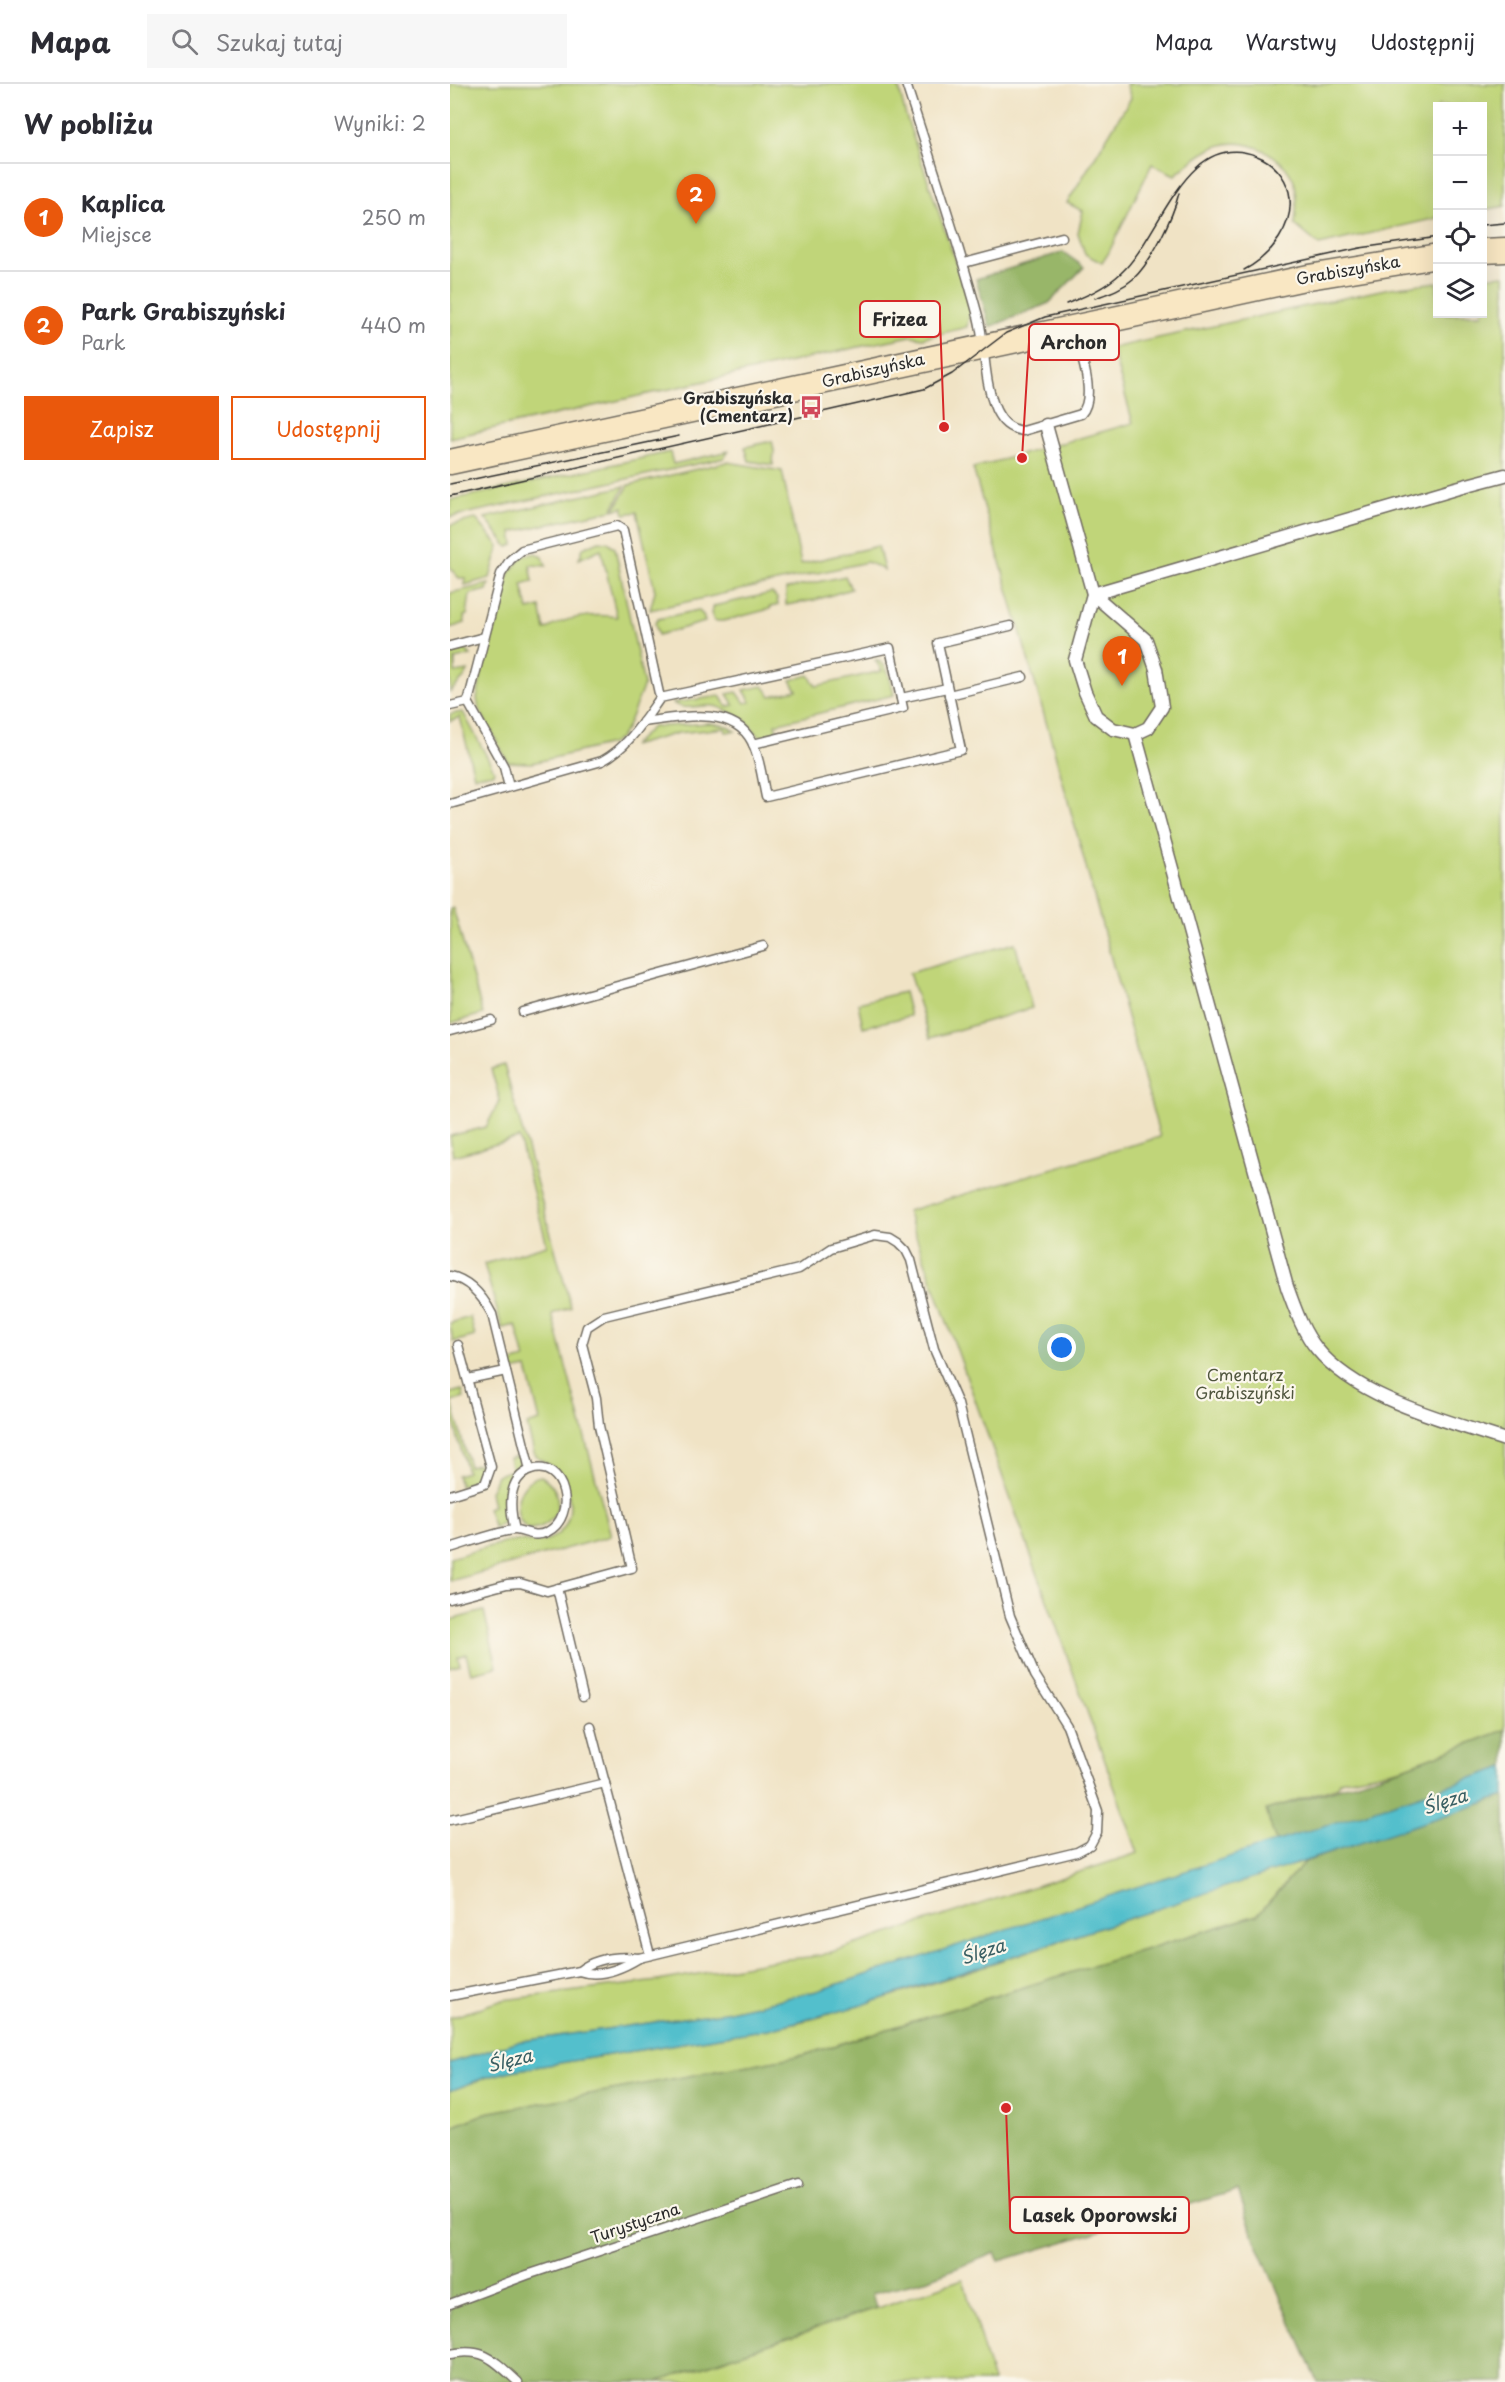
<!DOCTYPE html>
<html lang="pl">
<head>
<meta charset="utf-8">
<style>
  body { margin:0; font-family:"Playpen Sans",sans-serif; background:#f7f7f7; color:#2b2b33 }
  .controls { position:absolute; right:18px; top:18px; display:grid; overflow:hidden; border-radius:0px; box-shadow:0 6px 24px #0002 }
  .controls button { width:54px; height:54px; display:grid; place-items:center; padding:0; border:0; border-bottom:2px solid #e1e1e2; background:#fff; color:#2b2b33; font:30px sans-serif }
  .you { position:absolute; left:612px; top:1264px; width:21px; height:21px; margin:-15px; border:4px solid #fff; border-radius:50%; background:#1a73e8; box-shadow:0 0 0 9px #1a73e833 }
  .badge { display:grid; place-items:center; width:39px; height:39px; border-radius:50%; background:#ea580c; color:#fff; font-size:20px; font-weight:700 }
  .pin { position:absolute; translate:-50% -50px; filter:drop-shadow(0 2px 3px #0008) }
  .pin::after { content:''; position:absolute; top:32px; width:21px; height:18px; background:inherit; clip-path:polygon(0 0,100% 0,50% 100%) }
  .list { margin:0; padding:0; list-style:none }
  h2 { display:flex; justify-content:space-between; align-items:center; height:78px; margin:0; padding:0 24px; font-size:26px }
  h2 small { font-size:20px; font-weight:400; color:#7c7c81 }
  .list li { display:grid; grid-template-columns:39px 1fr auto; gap:18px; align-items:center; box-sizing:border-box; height:108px; padding:0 24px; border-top:2px solid #e1e1e2 }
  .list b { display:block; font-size:22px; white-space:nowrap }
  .list p { margin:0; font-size:20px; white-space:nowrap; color:#7c7c81 }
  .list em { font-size:20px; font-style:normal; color:#7c7c81 }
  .actions { display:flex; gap:12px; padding:18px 24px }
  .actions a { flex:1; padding:14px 0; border:2px solid #ea580c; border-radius:0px; text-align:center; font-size:21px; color:#ea580c }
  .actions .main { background:#ea580c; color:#fff }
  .icon { flex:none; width:33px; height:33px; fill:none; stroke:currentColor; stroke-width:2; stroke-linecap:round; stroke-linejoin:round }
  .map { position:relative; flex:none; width:1055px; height:2298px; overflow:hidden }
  header { display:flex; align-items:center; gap:36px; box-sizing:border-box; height:84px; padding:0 30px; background:#fff; border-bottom:2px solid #e1e1e2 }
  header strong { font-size:28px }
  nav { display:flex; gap:33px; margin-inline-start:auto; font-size:21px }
  .search { width:420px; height:54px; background:#f7f7f7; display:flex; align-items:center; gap:15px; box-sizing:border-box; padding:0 21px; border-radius:0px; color:#7c7c81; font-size:22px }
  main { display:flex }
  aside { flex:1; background:#fff }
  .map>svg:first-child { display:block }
  .green { fill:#c0d579; stroke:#768052; stroke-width:1.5 }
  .forest { fill:#98b669; stroke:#62704a; stroke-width:1.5 }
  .water { fill:#53bfcc; stroke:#3f757c; stroke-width:1.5 }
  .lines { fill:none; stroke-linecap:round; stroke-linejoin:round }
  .service-casing { stroke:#706b61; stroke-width:11 }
  .pedestrian-casing { stroke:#706b61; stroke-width:15 }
  .secondary-casing { stroke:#706b61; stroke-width:27 }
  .service { stroke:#fff; stroke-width:8 }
  .pedestrian { stroke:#fff; stroke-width:12 }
  .secondary { stroke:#f9e7c3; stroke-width:24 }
  .tram { stroke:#2b2b2b; stroke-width:1.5 }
  .labels { text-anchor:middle; stroke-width:4.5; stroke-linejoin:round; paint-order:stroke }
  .street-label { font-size:16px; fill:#2b2b2b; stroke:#fbf7ec }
  .poi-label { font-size:16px; font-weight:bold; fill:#2b2b2b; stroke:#fbf7ec; text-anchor:end }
  .park-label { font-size:16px; fill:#50563e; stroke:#fbf7ec }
  .water-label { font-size:18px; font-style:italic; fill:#395f63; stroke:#fbf7ec }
  .leader { fill:none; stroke:#d62828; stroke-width:2 }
  .callout-dot { fill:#d62828; stroke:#fbf7ec; stroke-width:2 }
  .callout { fill:#fbf7ec; stroke:#d62828; stroke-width:2 }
  .callout-label { font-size:18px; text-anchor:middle; font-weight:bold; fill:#2b2b2b }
</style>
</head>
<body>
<header>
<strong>Mapa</strong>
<div class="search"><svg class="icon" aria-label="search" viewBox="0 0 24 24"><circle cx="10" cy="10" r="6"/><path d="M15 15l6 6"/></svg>Szukaj tutaj</div>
<nav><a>Mapa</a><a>Warstwy</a><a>Udostępnij</a></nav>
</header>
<main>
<aside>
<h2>W pobliżu<small>Wyniki: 2</small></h2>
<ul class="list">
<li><span class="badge">1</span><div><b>Kaplica</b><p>Miejsce</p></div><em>250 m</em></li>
<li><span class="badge">2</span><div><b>Park Grabiszyński</b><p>Park</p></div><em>440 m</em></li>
</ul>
<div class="actions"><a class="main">Zapisz</a><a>Udostępnij</a></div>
</aside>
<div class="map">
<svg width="1055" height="2298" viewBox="0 0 1055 2298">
  <rect width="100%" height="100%" fill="#fbf7ec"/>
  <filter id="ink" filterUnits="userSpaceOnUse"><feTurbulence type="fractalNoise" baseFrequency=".0167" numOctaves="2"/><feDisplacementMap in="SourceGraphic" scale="12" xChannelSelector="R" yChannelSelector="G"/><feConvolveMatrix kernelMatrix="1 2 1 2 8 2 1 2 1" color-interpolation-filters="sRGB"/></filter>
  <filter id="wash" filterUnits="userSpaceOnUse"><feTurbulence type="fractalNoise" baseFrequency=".008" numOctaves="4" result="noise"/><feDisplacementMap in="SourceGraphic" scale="24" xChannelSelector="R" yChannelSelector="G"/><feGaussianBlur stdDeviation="1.35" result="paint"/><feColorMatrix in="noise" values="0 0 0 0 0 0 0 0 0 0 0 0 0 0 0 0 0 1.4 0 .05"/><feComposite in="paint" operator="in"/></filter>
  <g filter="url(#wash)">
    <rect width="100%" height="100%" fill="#f0e3c5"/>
    <g class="green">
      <path d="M0,0H448L455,29L524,232L519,233L517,243L473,254L461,252L422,260L0,354Z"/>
      <path d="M676,0H1055V122L1033,126L1032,22H988L987,134L869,161L845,141C846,126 849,109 843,95C829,67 792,51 763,64C749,70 737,81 725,91L702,80L658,170L652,179L635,170L628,149L633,127L617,119L681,14Z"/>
      <path d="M1055,191V1646L953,1684L890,1697L888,1702L817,1726L826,1759L367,1907L275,1928L66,1958L0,1979V1934L53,1916L208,1897L328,1876L369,1872L688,1769L457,1127L710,1053L601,655L523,384L683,339L662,264L940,204L987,198L988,230H1032L1033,193Z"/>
      <path d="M322,357L324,366L323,381L299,377L295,363Z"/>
      <path d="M279,367L274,374L0,433V416L220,368L223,380Z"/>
      <path d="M277,378L332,387L351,480L428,462L434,486L417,478L200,526L205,507L187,428L175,430L173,423L164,426L179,401Z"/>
      <path d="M175,402L162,426L62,448L64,461L58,463L35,434Z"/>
      <path d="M26,435L49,462L40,494L15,501V494H9L0,484V441Z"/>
      <path d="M149,457L158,458L165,464L194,601L177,643L170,654L161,660L82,679L58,678L29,625L27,615L36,563L46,544L59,489L73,472L86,469L93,473L96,482L80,481L83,497L72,500L78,526L90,523L95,546C116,533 142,529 167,533L151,465L129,475L133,464Z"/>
      <path d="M395,492L401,505L365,516L336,521V505Z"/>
      <path d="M39,500L37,506L20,510L17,531L14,532L15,539L0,544V509Z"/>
      <path d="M322,509L327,514L328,521L320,523V525L273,537H264L261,529L264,522Z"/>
      <path d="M248,526L253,531L255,538L208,551L205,539L208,535Z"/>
      <path d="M15,565L21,571L5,575V589L18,587L15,593L0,608V571Z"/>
      <path d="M425,576C439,578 441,600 444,611L325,640L328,652C322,653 315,655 310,652C304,649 302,642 297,638C291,633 271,623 264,622C251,620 233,628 223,619L270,612L277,623L284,621L277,610L287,608L295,619L301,618L294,606L313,602L321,612L347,606L341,596L359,591L366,602L432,587Z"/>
      <path d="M13,628L44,686L43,689L24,692L10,633L0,637V630Z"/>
      <path d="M260,639L277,642L285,647L276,648L275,644L228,649L182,662L202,643Z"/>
      <path d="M3,824L33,930L1,939L0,825Z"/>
      <path d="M565,859L582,924L480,954L459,889Z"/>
      <path d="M454,908L460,932L413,943L408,919Z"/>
      <path d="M54,981L121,1223L102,1230L161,1452L0,1497V1474C19,1469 48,1458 67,1457C76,1456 84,1460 94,1457C126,1448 125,1411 109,1389C102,1380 90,1378 84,1369L77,1341L90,1337L77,1284L62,1287L58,1284L61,1279L75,1275L66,1241L52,1244L34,1180L97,1161L69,1054L3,1072L0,1052L36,1043L50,1016L41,985Z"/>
      <path d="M20,1233L25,1252L3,1258L0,1239Z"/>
      <path d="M12,1306L14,1314L2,1318L19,1382L32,1379L33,1386L30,1395L10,1402L7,1391L17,1388L0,1325V1309Z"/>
      <path d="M70,1371V1380L54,1410L55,1437L44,1444L37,1424L43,1422L40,1408L47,1391L62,1386L59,1374Z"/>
      <path d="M91,1392C118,1408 111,1444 78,1445C58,1431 68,1395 91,1392Z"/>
      <path d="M34,1527L47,1583L21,1589L16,1570L8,1573L10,1581L0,1584V1536Z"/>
      <path d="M855,1778L807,1831L354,1971L36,2029L0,2044V2007L34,1994L61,1987L318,1945L366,1934L465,1905L828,1785Z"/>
      <path d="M513,2195L543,2298H207Z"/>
    </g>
    <g class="forest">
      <path d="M613,168L634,183L599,219L540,243L526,195Z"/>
      <path d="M1055,1646V1683L826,1759L816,1726L953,1684Z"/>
      <path d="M1055,1712V2298H868L805,2156L788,2106L549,2177L545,2169L479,2195L422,2209L426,2224L207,2298H0V2044L36,2029L354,1971L807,1831L855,1778L913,1757Z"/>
    </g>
    <path class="water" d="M1055,1683V1712L406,1923L318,1945L61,1987L34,1994L0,2007V1979L66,1958L275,1928L367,1907Z"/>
  </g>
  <g filter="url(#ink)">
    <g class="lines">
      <g class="service-casing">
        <g id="service">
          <path d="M456,0C481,77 507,154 528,232C536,263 533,296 546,326C552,338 559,345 573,347L631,330C648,312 629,267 624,245"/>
          <path d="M514,179L612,153"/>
          <path d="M0,562L34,553"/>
          <path d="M499,611L573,593"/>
          <path d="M210,614L440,564L453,624L303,660"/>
          <path d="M451,614L497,604"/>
          <path d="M0,622L18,618"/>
          <path d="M193,638C226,634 283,620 302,658C310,673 312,695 316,713L511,666L488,559L560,542"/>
          <path d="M0,720L152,677C178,663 193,638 210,614L173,446L167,442L72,466L60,476L51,490L18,618L54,683L59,703"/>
          <path d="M73,928L313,862"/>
          <path d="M0,947L41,936"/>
          <path d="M0,1192C20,1196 33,1213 42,1230L80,1386"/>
          <path d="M18,1295L56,1287"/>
          <path d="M0,1411L35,1400L41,1383L8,1261"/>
          <path d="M0,1464C14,1460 55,1445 66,1446C78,1448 85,1454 97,1448C129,1432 114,1375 81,1386C56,1394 60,1427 65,1446"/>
          <path d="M107,1504L133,1613"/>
          <path d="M0,1515L57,1500L70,1499L97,1507L182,1484L149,1342L146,1314L132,1260L137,1243L154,1232L349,1185L381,1164L425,1151L440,1153L448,1158L456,1166L461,1176L484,1265L508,1320L560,1532L585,1591L617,1642L648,1727L647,1748L640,1761L627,1768L189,1874C171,1885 149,1894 129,1887"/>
          <path d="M140,1642L200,1871"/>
          <path d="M0,1736L155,1699"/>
          <path d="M0,1912L129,1887C145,1874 168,1872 189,1874"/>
          <path d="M0,2220L77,2191L348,2101"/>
          <path d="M0,2270C34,2263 44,2276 68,2298"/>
        </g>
      </g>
      <g class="pedestrian-casing">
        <g id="pedestrian">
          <path d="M596,341L643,510L625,576L635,608L646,632L663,645L685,650L698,644L712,623L706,585L696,556L643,510"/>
          <path d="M643,510L1006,404L1055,391"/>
          <path d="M685,650L837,1203C845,1224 852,1247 867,1265C908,1315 995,1336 1055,1356"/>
        </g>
      </g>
      <g class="secondary-casing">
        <g id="secondary">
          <path d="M1032,167L1055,166"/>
          <path d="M0,378L859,193L988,172"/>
        </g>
      </g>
      <use href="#service" class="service"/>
      <use href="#pedestrian" class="pedestrian"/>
      <use href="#secondary" class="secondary"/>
      <g class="tram">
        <path d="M1032,141L1055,139"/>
        <path d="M645,214C659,209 672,205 683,195C701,179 723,133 729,109"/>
        <path d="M616,220C636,212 655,204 671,189C710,154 736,43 807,72C823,78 835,92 839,108C846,140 821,172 794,186"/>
        <path d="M0,400L229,352"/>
        <path d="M0,412L474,305L502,290L556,249L595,233L910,164L988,153"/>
      </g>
    </g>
  </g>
  <defs>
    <g id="bus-bare" transform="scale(1.8)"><path d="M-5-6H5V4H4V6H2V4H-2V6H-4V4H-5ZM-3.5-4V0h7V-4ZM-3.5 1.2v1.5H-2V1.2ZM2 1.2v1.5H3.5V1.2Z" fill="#d1495b" stroke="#fbf7ec" stroke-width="2.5" paint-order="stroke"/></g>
  </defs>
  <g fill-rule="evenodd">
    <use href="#bus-bare" x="361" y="323"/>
  </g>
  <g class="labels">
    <g class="street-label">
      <text transform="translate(898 186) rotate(-10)" y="6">Grabiszyńska</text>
      <text transform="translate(423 286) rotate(-13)" y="6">Grabiszyńska</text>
      <text transform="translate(185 2139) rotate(-19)" y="6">Turystyczna</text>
    </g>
    <g class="poi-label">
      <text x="343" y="320">Grabiszyńska<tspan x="343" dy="18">(Cmentarz)</tspan></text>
    </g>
    <g class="park-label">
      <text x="795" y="1297">Cmentarz<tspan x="795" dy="18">Grabiszyński</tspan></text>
    </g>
    <g class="water-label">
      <text transform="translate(995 1718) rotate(-18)" y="6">Ślęza</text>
      <text transform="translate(533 1868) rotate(-18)" y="6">Ślęza</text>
      <text transform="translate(60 1977) rotate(-14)" y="6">Ślęza</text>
    </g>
  </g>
  <path class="leader" d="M494 343L490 235M572 374L579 258M556 2024L560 2131"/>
  <g class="callout-dot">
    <circle cx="494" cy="343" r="6"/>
    <circle cx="572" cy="374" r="6"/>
    <circle cx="556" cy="2024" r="6"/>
  </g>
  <g class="callout">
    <rect x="410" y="217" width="80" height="36" rx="6"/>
    <rect x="579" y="240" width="90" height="36" rx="6"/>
    <rect x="560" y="2113" width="179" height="36" rx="6"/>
  </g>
  <g class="callout-label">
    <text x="450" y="242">Frizea</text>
    <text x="624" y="265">Archon</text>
    <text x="650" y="2138">Lasek Oporowski</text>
  </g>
</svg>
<div class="controls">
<button>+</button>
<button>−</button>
<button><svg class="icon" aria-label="locate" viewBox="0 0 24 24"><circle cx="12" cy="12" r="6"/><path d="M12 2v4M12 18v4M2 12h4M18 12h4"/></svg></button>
<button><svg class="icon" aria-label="layers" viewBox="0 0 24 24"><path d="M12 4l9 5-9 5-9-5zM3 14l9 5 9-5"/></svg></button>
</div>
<div class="you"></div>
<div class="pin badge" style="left:672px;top:602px">1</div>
<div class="pin badge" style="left:246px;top:140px">2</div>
</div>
</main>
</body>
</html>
